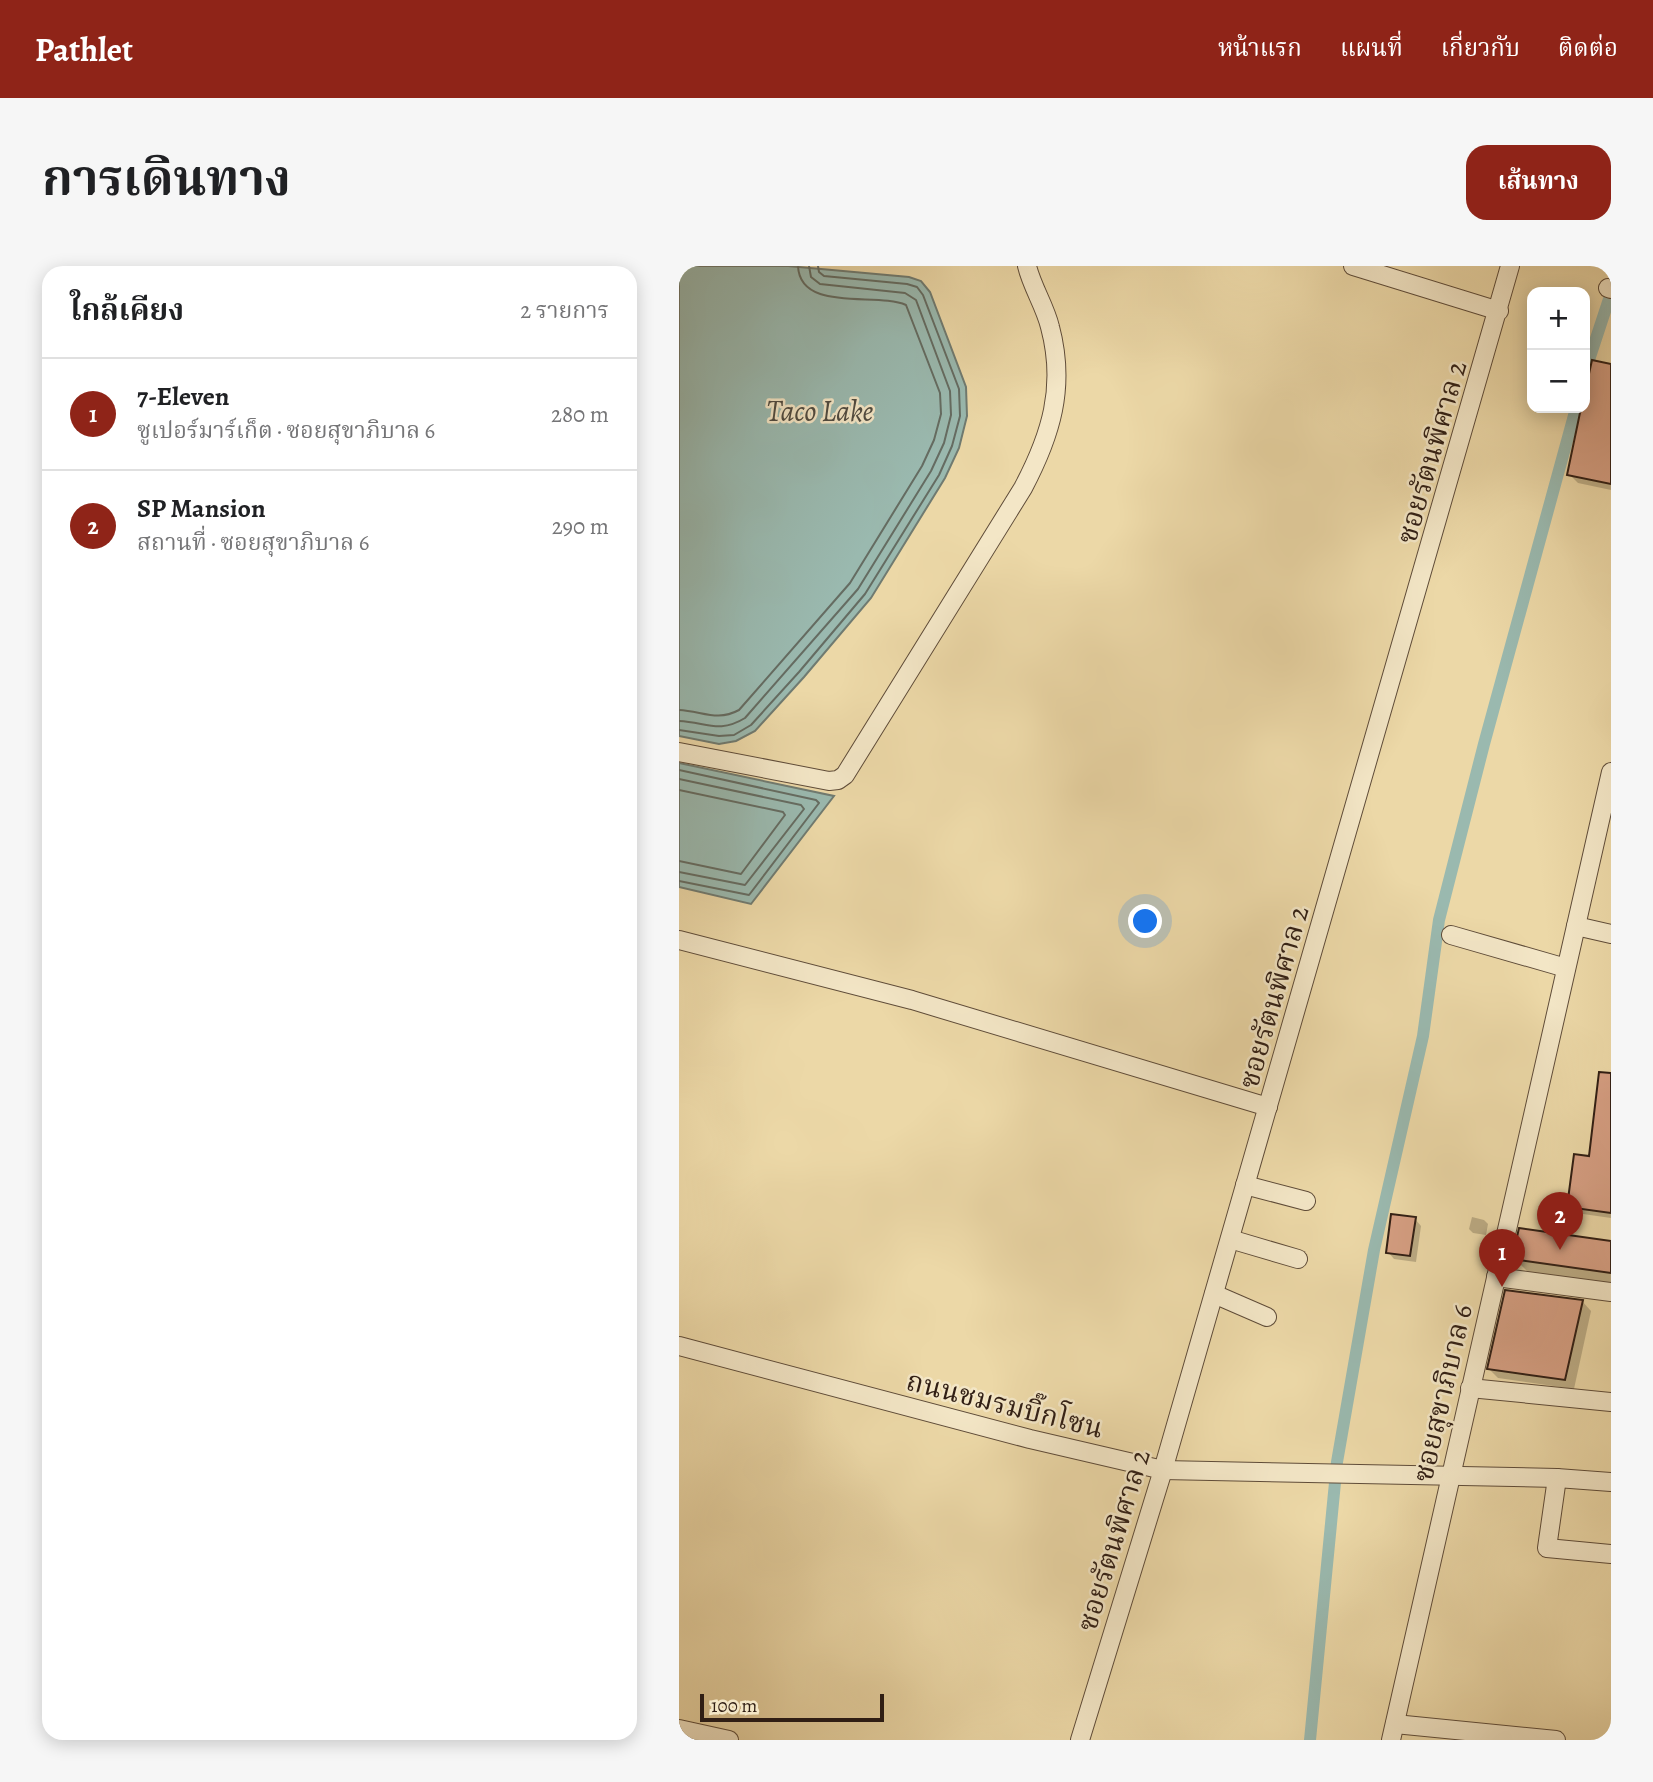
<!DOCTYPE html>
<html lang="th">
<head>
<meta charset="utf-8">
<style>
  body { margin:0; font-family:Alegreya,"Noto Serif Thai",serif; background:#f6f6f6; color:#202124 }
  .controls { position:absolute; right:21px; top:21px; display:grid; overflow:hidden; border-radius:14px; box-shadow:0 4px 18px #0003 }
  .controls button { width:63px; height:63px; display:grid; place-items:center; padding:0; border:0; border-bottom:2px solid #e0e0e0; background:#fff; color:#202124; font:35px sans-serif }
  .scale { position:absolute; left:21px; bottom:18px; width:184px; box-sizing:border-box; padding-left:7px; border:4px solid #301e14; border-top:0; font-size:19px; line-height:24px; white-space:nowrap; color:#301e14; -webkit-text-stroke:5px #f3e6c6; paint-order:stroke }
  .you { position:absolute; left:467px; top:656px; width:24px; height:24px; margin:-18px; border:5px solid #fff; border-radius:50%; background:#1a73e8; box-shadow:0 0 0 10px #1a73e833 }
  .badge { display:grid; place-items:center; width:46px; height:46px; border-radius:50%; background:#8f2418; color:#fff; font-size:23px; font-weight:700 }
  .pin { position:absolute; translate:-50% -58px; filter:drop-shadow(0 2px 4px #0008) }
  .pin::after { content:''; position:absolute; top:37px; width:24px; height:21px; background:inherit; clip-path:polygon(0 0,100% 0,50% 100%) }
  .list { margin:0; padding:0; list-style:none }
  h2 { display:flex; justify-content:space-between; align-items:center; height:91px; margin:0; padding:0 28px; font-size:30px }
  h2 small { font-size:23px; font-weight:400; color:#757577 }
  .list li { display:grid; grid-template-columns:46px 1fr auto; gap:21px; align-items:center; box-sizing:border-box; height:112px; padding:0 28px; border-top:2px solid #e0e0e0 }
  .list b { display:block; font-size:26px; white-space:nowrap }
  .list p { margin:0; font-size:23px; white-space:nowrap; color:#757577 }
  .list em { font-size:23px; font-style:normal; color:#757577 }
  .map { position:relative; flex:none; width:932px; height:1474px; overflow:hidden; border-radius:21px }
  header { display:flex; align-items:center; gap:42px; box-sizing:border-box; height:98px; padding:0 35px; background:#8f2418; color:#fff }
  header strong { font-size:33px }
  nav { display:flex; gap:38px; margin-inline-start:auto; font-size:24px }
  .intro { display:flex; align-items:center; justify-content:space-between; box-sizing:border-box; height:168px; padding:0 42px }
  h1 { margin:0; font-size:49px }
  .button { padding:18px 32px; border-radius:21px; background:#8f2418; color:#fff; font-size:24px; font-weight:700 }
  main { display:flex; gap:42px; padding:0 42px }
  aside { flex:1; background:#fff; border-radius:21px; box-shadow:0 4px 18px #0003 }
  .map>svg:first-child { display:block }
  .water { fill:#9ab9af; stroke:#707b71; stroke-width:2 }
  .shadow { fill:#0003 }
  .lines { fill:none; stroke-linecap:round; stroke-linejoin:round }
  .shore { stroke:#656c62; stroke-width:2 }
  .canal { stroke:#9ab9af; stroke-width:12 }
  .building { fill:#d69f83; stroke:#301e14; stroke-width:2 }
  .minor-casing { stroke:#5f4c39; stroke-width:20 }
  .minor { stroke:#f3e6c6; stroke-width:18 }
  .labels { text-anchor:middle; stroke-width:5; stroke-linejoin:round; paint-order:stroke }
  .street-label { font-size:28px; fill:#301e14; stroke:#f3e6c6 }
  .water-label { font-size:30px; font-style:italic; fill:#504c42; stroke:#f3e6c6 }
</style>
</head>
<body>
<header>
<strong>Pathlet</strong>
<nav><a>หน้าแรก</a><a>แผนที่</a><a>เกี่ยวกับ</a><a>ติดต่อ</a></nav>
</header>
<div class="intro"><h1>การเดินทาง</h1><a class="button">เส้นทาง</a></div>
<main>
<aside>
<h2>ใกล้เคียง<small>2 รายการ</small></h2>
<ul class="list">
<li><span class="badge">1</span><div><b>7-Eleven</b><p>ซูเปอร์มาร์เก็ต · ซอยสุขาภิบาล 6</p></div><em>280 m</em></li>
<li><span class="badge">2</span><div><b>SP Mansion</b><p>สถานที่ · ซอยสุขาภิบาล 6</p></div><em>290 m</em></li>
</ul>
</aside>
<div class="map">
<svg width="932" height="1474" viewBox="0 0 932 1474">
  <rect width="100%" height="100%" fill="#ecd8a7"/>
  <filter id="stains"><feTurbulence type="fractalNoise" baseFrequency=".00286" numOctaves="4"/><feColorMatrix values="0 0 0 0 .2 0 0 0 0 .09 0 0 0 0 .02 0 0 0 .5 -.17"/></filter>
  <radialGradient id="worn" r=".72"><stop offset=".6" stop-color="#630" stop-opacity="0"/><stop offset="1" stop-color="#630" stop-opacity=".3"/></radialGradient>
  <g class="water">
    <path d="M0,0H109L230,11L242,15L251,26L287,121L288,150L280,182L266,212L192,332L125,411L76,465L57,475L40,478L0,470Z"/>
    <path d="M0,497L155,530L72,638L0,621Z"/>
  </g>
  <g class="shadow">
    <path d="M914,96L932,100V224L899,217L890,208Z"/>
    <path d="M932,809V952L897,947L890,941L912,892Z"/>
    <path d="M793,951L805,954L809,958L807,969L794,967L790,963Z"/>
    <path d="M736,953L742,960L737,996L715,993L709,986Z"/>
    <path d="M932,977V1018L849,1006L835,992Z"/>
    <path d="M903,1035L912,1045L895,1123L819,1112L810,1103Z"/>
  </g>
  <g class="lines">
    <g class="shore">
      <path d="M0,444C23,445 38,456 60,444L171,317L243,200L255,174L262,148L261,127L227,39C198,26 121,47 119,0"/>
      <path d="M0,455C27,456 40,468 66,452L179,323L252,205L265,177L272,149L271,125L237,34L226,27L141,18L132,11L130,0"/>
      <path d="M0,464L40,470L55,469L72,459L120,406L186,328L260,209L273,180L281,150L280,123L244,29L238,21L228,18L145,10L140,6L139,0"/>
      <path d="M0,504L137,534L140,537L70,629L0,615"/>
      <path d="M0,513L122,539L125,543L66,619L0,606"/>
      <path d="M0,524L104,546L106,549L62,608L0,595"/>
    </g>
    <g class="canal">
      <path d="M906,106L932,27"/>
      <path d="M631,1474L658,1196L695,984L744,770L760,654L805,478L897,142"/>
    </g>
  </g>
  <g class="building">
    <path d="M913,94L932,98V218L888,209L902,142H906V126Z"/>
    <path d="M920,806L932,807V947L888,941L895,888L910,890Z"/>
    <path d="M712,948L737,951L731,990L707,987Z"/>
    <path d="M840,962L932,975V1007L833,993Z"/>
    <path d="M826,1024L904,1034L886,1114L808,1103Z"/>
  </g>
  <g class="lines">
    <g class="minor-casing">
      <g id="minor">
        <path d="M674,0L820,45"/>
        <path d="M929,22L932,23"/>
        <path d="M0,486L150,515L159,514L166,509L344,222C372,169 387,121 371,61C366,40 353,21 348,0"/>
        <path d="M897,660L932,668"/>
        <path d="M772,669L887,702"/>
        <path d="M0,674L233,734L589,841"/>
        <path d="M566,919L627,935"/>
        <path d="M551,973L619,993"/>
        <path d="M817,1011L932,1026"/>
        <path d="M535,1028L588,1051"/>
        <path d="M0,1080L351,1173L484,1204L878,1212L932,1216"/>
        <path d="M791,1122L932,1136"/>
        <path d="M878,1212L868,1282L932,1288"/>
        <path d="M716,1458L877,1474"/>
        <path d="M0,1463L50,1474"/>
        <path d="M401,1474L484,1204L831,0"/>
        <path d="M712,1474L932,506"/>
      </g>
    </g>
    <use href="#minor" class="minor"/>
  </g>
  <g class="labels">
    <g class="street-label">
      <text transform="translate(752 186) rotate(-74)" y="10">ซอยรัตนพิศาล 2</text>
      <text transform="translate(594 731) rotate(-74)" y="10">ซอยรัตนพิศาล 2</text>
      <text transform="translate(763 1127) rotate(-77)" y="10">ซอยสุขาภิบาล 6</text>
      <text transform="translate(326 1138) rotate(14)" y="10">ถนนชมรมบิ๊กโซน</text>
      <text transform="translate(434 1274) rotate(-73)" y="10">ซอยรัตนพิศาล 2</text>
    </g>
    <g class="water-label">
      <text x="141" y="155">Taco Lake</text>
    </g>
  </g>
  <rect width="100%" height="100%" filter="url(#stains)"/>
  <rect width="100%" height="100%" fill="url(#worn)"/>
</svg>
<div class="controls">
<button>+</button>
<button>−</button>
</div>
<div class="scale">100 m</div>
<div class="you"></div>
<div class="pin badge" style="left:823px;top:1021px">1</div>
<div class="pin badge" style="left:881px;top:984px">2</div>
</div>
</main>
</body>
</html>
